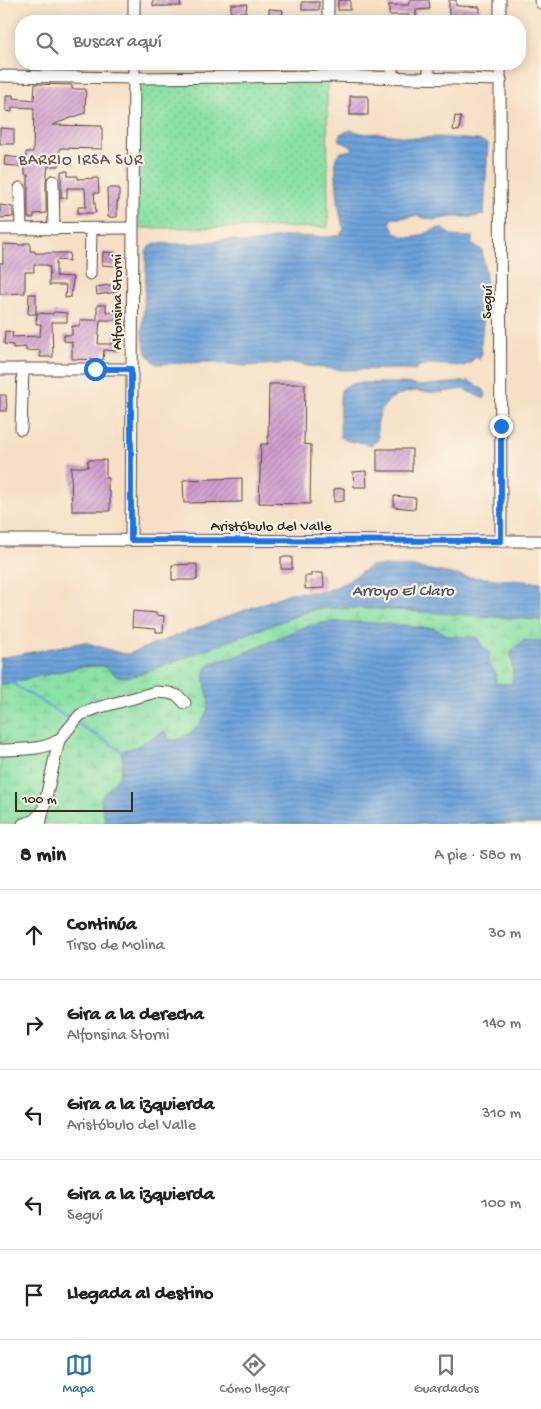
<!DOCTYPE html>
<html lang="es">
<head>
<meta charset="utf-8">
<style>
  body { margin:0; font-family:"Gochi Hand",sans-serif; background:#f2f2f2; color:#222 }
  .scale { position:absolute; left:15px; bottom:12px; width:118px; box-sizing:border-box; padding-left:5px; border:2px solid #3b2a1e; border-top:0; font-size:14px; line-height:18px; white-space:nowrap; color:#3b2a1e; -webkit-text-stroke:4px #fcf5e5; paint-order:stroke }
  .stop { position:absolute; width:15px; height:15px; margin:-11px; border:4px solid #1a73e8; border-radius:50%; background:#fff }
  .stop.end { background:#1a73e8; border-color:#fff; box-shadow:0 1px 5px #0008 }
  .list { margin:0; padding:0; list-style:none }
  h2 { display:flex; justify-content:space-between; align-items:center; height:65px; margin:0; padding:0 20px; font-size:21px }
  h2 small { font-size:16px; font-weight:400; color:#767676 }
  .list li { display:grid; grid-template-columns:32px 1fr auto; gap:15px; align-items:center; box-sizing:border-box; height:90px; padding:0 20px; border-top:1px solid #e0e0e0 }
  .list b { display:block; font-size:19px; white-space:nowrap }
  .list p { margin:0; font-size:16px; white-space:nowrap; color:#767676 }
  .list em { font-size:16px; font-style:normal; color:#767676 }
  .icon { flex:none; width:28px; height:28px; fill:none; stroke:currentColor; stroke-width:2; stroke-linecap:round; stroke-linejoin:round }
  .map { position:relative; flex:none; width:541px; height:824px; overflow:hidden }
  .search { position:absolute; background:#fff; box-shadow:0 2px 12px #0003; left:15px; right:15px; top:15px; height:55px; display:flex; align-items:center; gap:12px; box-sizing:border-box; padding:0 18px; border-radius:20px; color:#767676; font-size:19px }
  .sheet { height:515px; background:#fff }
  nav { display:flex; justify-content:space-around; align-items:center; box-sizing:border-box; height:70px; border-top:1px solid #e0e0e0; background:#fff; font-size:14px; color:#767676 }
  nav a { display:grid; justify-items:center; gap:2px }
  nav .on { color:#1f6fb2 }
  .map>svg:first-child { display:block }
  .grass { fill:url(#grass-dots); stroke:#628662 }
  .wetland { fill:url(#wetland-marsh); stroke:#628662 }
  .water { fill:url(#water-rules); stroke:#54667c }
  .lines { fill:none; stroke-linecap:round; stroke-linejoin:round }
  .stream { stroke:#6da2da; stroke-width:2.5 }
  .building { fill:url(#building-hatch) }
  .minor-casing { stroke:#574537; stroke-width:13 }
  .minor { stroke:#fff; stroke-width:11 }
  .route { stroke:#1a73e8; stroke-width:6 }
  .labels { text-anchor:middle; stroke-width:4.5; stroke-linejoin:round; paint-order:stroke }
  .street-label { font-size:15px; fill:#3b2a1e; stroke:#fcf5e5 }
  .neighbourhood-label { font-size:16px; letter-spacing:1px; fill:#6e515c; stroke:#fcf5e5 }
  .water-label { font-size:16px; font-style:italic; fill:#4c5460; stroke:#fcf5e5 }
</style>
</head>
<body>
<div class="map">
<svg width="541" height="824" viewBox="0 0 541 824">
  <defs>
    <pattern id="grass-dots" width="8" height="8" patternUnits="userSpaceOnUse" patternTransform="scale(1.25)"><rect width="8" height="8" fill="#8ae1a5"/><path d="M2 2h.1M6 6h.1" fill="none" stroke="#78c18e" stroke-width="1.8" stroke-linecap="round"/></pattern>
    <pattern id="wetland-marsh" width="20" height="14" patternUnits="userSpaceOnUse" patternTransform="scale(1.25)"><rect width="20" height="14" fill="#8ae1a5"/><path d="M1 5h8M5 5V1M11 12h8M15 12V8" fill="none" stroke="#78c18e"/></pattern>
    <pattern id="water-rules" width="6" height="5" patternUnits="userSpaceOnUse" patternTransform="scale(1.25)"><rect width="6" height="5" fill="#6da2da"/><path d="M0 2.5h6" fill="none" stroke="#5b84b0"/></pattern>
    <pattern id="building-hatch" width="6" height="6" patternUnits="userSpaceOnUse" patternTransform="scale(1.25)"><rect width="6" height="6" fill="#cd9ace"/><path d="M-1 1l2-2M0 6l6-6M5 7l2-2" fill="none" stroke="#a87ea7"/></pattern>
  </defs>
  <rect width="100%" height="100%" fill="#fcf5e5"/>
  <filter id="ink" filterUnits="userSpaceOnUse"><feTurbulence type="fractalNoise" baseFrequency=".02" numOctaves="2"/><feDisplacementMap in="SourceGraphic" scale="10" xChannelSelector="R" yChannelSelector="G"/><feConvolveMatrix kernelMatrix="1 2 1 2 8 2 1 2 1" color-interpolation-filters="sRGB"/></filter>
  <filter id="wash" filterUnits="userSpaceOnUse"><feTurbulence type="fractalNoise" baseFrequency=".0096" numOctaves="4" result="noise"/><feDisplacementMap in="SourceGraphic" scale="20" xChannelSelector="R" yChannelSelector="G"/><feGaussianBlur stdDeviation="1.12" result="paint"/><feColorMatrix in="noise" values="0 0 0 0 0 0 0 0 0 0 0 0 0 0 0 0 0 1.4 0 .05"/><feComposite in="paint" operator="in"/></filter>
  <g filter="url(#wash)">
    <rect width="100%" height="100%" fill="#f6dfc4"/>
    <path class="grass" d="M327,76L328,227L132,228L133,78Z"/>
    <path class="wetland" d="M317,608H367L541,620V824H0V685L80,667L101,666L107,668L117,676L138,675Z"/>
    <g class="water">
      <path d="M351,130L366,134L378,133L415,138L440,137L477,140L488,143L484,215L472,217H452L434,220L416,216L391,219L390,222C394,235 405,240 419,236C427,234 433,228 442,228L452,236L473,237L471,244L482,250L487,286L481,344L482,353L479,360L476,356L470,363L463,366L430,364L419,366L415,370L405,369L343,370L313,367L294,363L245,366L213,362L156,364L146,352L142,333L146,272V252L149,247L155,243L183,244L210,242L220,240H234L241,243L265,241L275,238L287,236L327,237L340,235L344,229C339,220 334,168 336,158C337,154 338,154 341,152L353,150L352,147L340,141V134Z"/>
      <path d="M469,381L484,390L486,395L484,399L463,389L438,393L413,391L401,394L390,399L381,410L377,425L378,440L371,445C358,440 353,445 340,437C341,420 338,407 341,390L348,385L356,383H404L420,386Z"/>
      <path d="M371,566L414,567L468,577L541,582V620L367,608H317L138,675L124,677L117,676L107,668L101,666L80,667L0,685V658L84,642L120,653L128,654L290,593L327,591L348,581Z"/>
      <path d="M329,622H359L407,625L414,627L434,628L449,636L474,637L479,639L482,646L490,652L489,664L496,673L495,683L512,684L513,671L511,652L524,640L541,641V824H106L100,799C112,784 128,772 121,753L122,751L136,747L165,731L170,740C179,741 185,736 192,731C228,702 191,683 211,663C224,659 240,656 252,650C277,639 302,624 329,622Z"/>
    </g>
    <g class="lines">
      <g class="stream">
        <path d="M10,682L71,720"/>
        <path d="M78,724L122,751"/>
      </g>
    </g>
    <g id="blocks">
      <g class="building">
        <path d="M153,0H180L181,6H153Z"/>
        <rect x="338" y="0" width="12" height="10"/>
        <path d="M409,0H429L430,9L416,10V20H409V15H389V5H409Z"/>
        <path d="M449,0H456V6H458L480,7L479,21H458V15H449Z"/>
        <rect x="302" y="2" width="17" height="8"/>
        <path d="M231,4H247L246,12H240V18H231Z"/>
        <path d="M269,9L283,10L282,17L269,16Z"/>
        <path d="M35,84L72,85V89H86L85,113L52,125L102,126V149L60,148L59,166H48L46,181V213L34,214V218H28V175H25V167L4,165L5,156L26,159V152H33L34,108L12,107V112L6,111V95H13V98L34,100Z"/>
        <rect x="350" y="96" width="18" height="19"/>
        <path d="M455,116L461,117L459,131L453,130Z"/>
        <path d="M0,128L14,129V144H0Z"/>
        <path d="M61,171H68V176H78V179L98,178L99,193H94L96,213H78V207H86L85,188H67V198H61Z"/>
        <path d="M107,188H119V201H117V217H108Z"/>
        <path d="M0,205L13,207V217L0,218Z"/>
        <path d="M24,243H30V251H35V253H70L69,261L57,260L56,262V276L73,277L71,297L65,298L66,285H49L50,267H47V265H34V272H25V293L0,294V263H3V244L24,245Z"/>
        <path d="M103,252L116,253L115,266L102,265Z"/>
        <path d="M108,285L117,286V292L97,295L96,287Z"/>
        <path d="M29,294H36V314H28Z"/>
        <path d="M97,305H106V312H118L119,320H100L98,344H113V334H121V351L104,350L103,360L72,359V342L64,341V335H72V326H80V320H97Z"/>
        <path d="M54,312L67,313V322H52L53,357H40V350L26,351V347L13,348V345L4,344L5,331L13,332L12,337L40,336L41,324H36L37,313L53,314Z"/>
        <path d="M269,384H305L304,444L311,445L310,504L259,503L261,444H268Z"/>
        <path d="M0,395H6L7,411H0Z"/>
        <rect x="377" y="449" width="35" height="22"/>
        <path d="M88,460H106V478H108V492H110V511H72L71,467H88Z"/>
        <path d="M366,471L367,487H354L353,472Z"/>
        <path d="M242,478V502L184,503L183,480Z"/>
        <path d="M344,488V501L334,502V489Z"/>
        <path d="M394,496L416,498L415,509L394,507Z"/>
        <rect x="281" y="557" width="11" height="12"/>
        <path d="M197,564V580H172V565Z"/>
        <path d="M311,573H323L324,588L305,589V576H311Z"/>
        <path d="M133,611L156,613V615L164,616L163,632H156V629L132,627Z"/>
      </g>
    </g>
  </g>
  <g filter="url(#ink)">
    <use href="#blocks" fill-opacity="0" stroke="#574537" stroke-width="1"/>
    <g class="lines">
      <g class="minor-casing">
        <g id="minor">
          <path d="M500,0V21"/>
          <path d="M540,0L541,3"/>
          <path d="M134,21V0"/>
          <path d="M328,21V0"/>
          <path d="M500,64L501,541"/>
          <path d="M0,76L133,78L327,76L501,80"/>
          <path d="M392,78V64"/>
          <path d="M429,78V64"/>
          <path d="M53,181L54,229"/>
          <path d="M20,188L21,229"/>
          <path d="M0,229L132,228"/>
          <path d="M90,274L91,229"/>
          <path d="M0,369H131"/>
          <path d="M21,429L23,369"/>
          <path d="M0,540L541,541"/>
          <path d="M131,540L134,64"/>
          <path d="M0,750C20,749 41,751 59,740"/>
          <path d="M23,824L33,821L43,811"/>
          <path d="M40,824L59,740L80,715L97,708L156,692L169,693L178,696L185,703"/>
        </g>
      </g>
      <use href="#minor" class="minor"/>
    </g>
  </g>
  <g class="lines" filter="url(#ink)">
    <path class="route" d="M95,369H131V540L501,541V426"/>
  </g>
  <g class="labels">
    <g class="street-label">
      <text transform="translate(116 302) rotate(-90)" y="5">Alfonsina Storni</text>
      <text transform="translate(486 302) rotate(-90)" y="5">Seguí</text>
      <text x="271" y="530">Aristóbulo del Valle</text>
    </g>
    <g class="neighbourhood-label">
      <text x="81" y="164">BARRIO IRSA SUR</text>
    </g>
    <g class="water-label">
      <text x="403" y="595">Arroyo El Claro</text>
    </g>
  </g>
</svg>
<div class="scale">100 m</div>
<div class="stop" style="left:95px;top:369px"></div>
<div class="stop end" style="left:501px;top:426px"></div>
<div class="search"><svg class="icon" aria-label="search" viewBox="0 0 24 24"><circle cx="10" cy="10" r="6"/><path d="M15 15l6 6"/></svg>Buscar aquí</div>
</div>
<section class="sheet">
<h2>8 min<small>A pie · 580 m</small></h2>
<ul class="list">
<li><svg class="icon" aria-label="ahead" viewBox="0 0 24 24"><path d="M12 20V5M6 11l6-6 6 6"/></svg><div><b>Continúa</b><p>Tirso de Molina</p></div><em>30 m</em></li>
<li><svg class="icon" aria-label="right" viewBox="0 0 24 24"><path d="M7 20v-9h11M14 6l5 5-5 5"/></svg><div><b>Gira a la derecha</b><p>Alfonsina Storni</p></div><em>140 m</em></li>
<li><svg class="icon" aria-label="left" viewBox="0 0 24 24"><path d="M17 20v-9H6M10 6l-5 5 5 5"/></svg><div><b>Gira a la izquierda</b><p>Aristóbulo del Valle</p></div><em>310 m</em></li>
<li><svg class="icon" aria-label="left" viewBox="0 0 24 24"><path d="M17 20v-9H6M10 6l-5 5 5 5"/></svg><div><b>Gira a la izquierda</b><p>Seguí</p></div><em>100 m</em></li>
<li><svg class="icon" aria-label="arrive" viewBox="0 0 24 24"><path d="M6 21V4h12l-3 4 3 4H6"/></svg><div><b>Llegada al destino</b></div></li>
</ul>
</section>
<nav>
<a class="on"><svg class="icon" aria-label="map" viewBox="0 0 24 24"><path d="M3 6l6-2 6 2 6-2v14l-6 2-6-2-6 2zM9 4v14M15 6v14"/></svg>Mapa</a>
<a><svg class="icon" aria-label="directions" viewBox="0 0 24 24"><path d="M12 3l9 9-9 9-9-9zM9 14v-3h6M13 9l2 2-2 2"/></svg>Cómo llegar</a>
<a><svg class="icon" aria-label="saved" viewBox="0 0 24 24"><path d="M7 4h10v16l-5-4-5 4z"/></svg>Guardados</a>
</nav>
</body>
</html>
